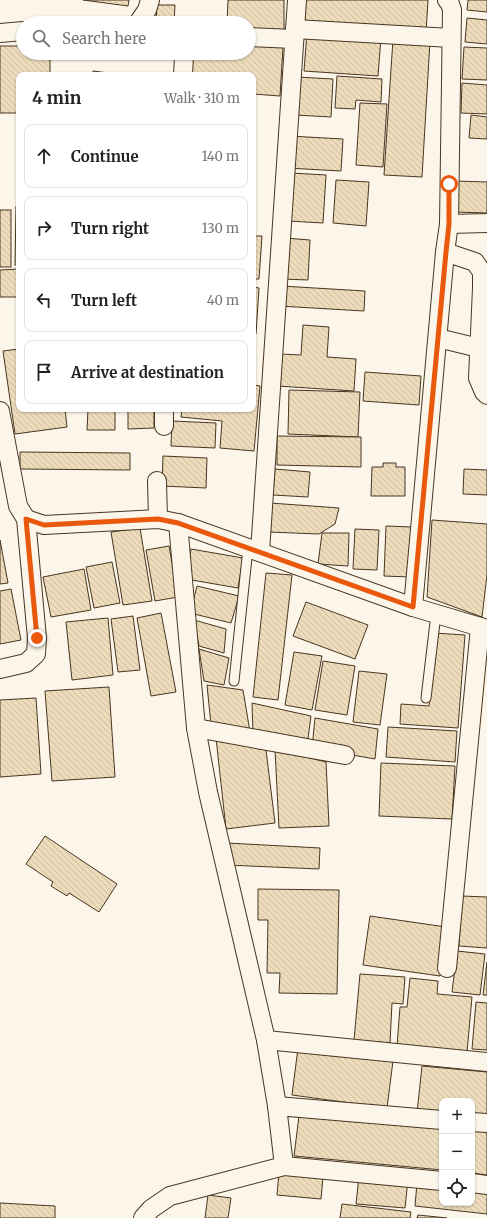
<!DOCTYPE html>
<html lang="en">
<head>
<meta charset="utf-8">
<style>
  body { margin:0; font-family:Merriweather,serif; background:#f2f2f2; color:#222 }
  .controls { position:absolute; right:12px; bottom:12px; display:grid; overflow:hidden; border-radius:8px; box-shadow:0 1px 3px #0004 }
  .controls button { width:36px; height:36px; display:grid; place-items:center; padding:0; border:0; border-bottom:1px solid #e0e0e0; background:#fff; color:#222; font:20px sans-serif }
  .stop { position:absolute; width:12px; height:12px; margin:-9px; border:3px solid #ea580c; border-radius:50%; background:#fff }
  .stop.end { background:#ea580c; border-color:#fff; box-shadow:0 1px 4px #0008 }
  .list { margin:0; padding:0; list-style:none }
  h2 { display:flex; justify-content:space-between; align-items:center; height:52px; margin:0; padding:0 16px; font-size:17px }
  h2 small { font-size:13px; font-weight:400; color:#767676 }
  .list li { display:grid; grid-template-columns:26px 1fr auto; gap:12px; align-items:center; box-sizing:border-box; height:64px; margin:0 8px 8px; padding:0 8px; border:1px solid #e0e0e0; border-radius:8px }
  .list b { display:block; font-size:15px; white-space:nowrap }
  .list em { font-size:13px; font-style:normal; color:#767676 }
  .icon { flex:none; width:22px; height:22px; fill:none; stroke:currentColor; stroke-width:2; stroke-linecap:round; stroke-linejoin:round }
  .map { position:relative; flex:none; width:487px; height:1218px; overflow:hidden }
  .search { position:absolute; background:#fff; box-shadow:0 1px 3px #0004; left:16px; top:16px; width:240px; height:44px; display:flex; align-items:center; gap:10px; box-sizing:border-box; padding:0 14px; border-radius:22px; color:#767676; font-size:15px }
  .panel { position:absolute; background:#fff; box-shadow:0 1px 3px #0004; left:16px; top:72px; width:240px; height:340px; border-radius:8px }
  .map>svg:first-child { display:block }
  .building { fill:url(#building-back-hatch); stroke:#4a3520 }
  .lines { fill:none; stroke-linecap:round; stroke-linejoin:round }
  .service-casing { stroke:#4a3520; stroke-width:11 }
  .minor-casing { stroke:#4a3520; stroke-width:20 }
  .service { stroke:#fbf6e9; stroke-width:9 }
  .minor { stroke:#fbf6e9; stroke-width:18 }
  .route { stroke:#ea580c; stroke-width:5 }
</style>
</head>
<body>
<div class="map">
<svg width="487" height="1218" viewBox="0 0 487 1218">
  <defs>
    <pattern id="building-back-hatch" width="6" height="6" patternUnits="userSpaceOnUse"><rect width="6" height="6" fill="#ecdcbc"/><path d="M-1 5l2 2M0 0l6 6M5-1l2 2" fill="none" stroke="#ccbda1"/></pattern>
  </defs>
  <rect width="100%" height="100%" fill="#fbf6e9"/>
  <g class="building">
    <path d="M83,0H129L128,6Z"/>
    <path d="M228,0H284V34H249V23H227Z"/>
    <path d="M304,0H428L426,33L302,23Z"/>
    <path d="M468,0H487V12L467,10Z"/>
    <path d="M157,5H175L174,23H156Z"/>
    <path d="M467,18L487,20V44L465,42Z"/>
    <path d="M307,32L381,37L378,76L304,71Z"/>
    <path d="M393,39L430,41L422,177L384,175Z"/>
    <path d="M249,45L283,47L280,96L253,94V75H191L192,53H249Z"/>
    <path d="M0,46H23V53H50V75H19V113H0Z"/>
    <path d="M464,47L487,48V80L462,79Z"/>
    <path d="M93,71L117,74V75H92Z"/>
    <path d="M337,76L382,79L381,102L356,100L355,109L335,108Z"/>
    <path d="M297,77L333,79L331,117L295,115Z"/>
    <path d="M462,83L487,85V114L461,113Z"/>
    <path d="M360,103L387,104L383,167L356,165Z"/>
    <path d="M471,115L487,117V139L469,138Z"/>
    <path d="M289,136L343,139L341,171L287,168Z"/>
    <path d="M291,173L326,175L323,223L288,221Z"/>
    <path d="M336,180L369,182L366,226L333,223Z"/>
    <path d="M455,181L487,182V213L454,212Z"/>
    <path d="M16,206H19V265H15Z"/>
    <rect x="0" y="210" width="11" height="57"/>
    <path d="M253,236H262L259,279H253Z"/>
    <path d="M285,238L310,240L308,280L282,279Z"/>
    <path d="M19,269V297H0V270Z"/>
    <path d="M281,286L365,291L364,311L279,306Z"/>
    <path d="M253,287L259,288L256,334H253Z"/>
    <path d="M303,325L329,327L327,357L356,359L354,391L277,386L280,354L301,355Z"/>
    <path d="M19,349V409H65L67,427L15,434L3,351Z"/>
    <path d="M365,372L421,376L419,405L363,401Z"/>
    <path d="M253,385L260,386L254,451L220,448L222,421L181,417L182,409H253Z"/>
    <path d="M289,390L360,392L358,437L288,434Z"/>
    <path d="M88,409H115V430H87Z"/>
    <path d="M128,409H154V428L128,429Z"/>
    <path d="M172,421L216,423L215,448L171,446Z"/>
    <path d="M277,436L361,437V467L277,465Z"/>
    <path d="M20,452L130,453V470L20,469Z"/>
    <path d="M163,456L207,458L206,488L162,486Z"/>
    <path d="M383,463H396V467H405V496H371L372,467H383Z"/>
    <path d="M275,469L310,472L308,497L273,495Z"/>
    <path d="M464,469L487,470V495L463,494Z"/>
    <path d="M270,503L339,508L335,524L319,534L268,532Z"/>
    <path d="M432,520L487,524V575L482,617L427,597Z"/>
    <path d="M386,526L412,527L410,577L384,576Z"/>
    <path d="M140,528L152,601L123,605L111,532Z"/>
    <path d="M355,529L379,530L377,570L353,569Z"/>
    <path d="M322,533H349L348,566L318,564Z"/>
    <path d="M0,540L8,583L0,584Z"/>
    <path d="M169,546L178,597L155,601L146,550Z"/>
    <path d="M191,549L243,558L238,588L186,579Z"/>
    <path d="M112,562L120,603L94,608L86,567Z"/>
    <path d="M84,569L91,610L51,617L43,577Z"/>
    <path d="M266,573L292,575L278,700L253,697Z"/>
    <path d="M197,586L239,596L231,623L190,613Z"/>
    <path d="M11,589L21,640L0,644V591Z"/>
    <path d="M306,602L368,625L355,659L293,636Z"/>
    <path d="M161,613L176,692L151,696L137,618Z"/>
    <path d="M133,616L140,670L118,672L111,619Z"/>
    <path d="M108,618L113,675L72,680L66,622Z"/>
    <path d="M194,620L226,629L224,653L199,646Z"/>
    <path d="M434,633L465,635L458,728L400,724L401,704L429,706Z"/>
    <path d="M199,649L229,658L224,685L204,681Z"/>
    <path d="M294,652L322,656L312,710L285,705Z"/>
    <path d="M323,661L355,666L347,715L315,710Z"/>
    <path d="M359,671L387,674L380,725L353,722Z"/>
    <path d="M207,685L243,690L250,732L211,725Z"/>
    <path d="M109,687L115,777L52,781L45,691Z"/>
    <path d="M36,698L41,774L0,777V700Z"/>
    <path d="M252,703L311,716L307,746L253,734Z"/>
    <path d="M315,718L378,729L375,759L312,748Z"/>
    <path d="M388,727L457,731L455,762L386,757Z"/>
    <path d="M216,738L266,750L275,823L226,829Z"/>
    <path d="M275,749L326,762L329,826L279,828Z"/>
    <path d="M381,763L455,766L452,819L379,816Z"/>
    <path d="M45,836L117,884L99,912L69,893L67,896L51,886L53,882L26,864Z"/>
    <path d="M227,843L320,848L319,869L226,865Z"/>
    <path d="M258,889L339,890L337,994L279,993L280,973H267L268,920H258Z"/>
    <path d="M462,896L487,897V948L459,946Z"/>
    <path d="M370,916L446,927L440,976L363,965Z"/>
    <path d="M457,951L485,954L480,995L452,992Z"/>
    <path d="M487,962V995H483Z"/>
    <path d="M360,974L405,977L403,1004L392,1003L390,1043L354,1040Z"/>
    <path d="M410,978L438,981L437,994L472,997L467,1052L397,1046L400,1007H407Z"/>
    <path d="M476,1002L487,1003V1050L472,1049Z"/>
    <path d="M298,1048L393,1061L387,1108L292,1095Z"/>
    <path d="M422,1066L487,1072V1119L472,1118V1101H442V1115L417,1113Z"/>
    <path d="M300,1108L442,1124V1170L294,1156Z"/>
    <path d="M472,1127L487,1128V1175L472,1173Z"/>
    <path d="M279,1172L323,1177L321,1199L277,1195Z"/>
    <path d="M359,1176L408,1180L405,1208L356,1204Z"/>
    <path d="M417,1183L442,1186V1203H472V1189L487,1190V1214L415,1206Z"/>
    <path d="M208,1195L231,1198L228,1218H205Z"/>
    <path d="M0,1203L55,1206V1218H0Z"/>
    <path d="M342,1204L411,1212L410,1218H340Z"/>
    <path d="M418,1215L447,1218H417Z"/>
  </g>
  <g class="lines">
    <g class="service-casing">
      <g id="service">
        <path d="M234,681L248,548"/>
        <path d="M426,698L436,614"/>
      </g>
    </g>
    <g class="minor-casing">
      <g id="minor">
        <path d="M138,23L147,10L150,0"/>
        <path d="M295,29L451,38"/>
        <path d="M0,33L23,31"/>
        <path d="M249,37L294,39"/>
        <path d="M183,53L184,56L183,75"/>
        <path d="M449,224L487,223"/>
        <path d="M445,252L475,262L482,272V288L478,378L484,392L487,395"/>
        <path d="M438,338L487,350"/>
        <path d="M0,411L18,506L26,519L37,638L36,654L26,663L0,669"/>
        <path d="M164,426V409"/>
        <path d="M157,481L158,519"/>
        <path d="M26,519L44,525L158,519L178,523L413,607L487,629"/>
        <path d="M178,523L196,728L208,792L266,1040"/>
        <path d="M260,552L297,0"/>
        <path d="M413,607L445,252L449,224L452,10L449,1L447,0"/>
        <path d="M196,728L345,755"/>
        <path d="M447,968L480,627"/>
        <path d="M277,1106L266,1040L487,1062"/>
        <path d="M472,1122L487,1123"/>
        <path d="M284,1166L277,1106L442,1120"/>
        <path d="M472,1183L487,1185"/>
        <path d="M143,1218L151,1209L170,1196L284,1166L442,1181"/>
      </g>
    </g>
    <use href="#service" class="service"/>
    <use href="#minor" class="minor"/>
  </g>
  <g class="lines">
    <path class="route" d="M37,638L26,519L44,525L158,519L178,523L413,607L446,252L449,224V184"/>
  </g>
</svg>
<div class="controls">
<button>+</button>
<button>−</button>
<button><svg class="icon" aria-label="locate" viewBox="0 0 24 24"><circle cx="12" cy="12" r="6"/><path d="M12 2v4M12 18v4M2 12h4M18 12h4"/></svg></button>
</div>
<div class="stop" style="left:449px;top:184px"></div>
<div class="stop end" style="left:37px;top:638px"></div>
<div class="search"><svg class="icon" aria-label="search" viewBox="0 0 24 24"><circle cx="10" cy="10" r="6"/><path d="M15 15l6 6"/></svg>Search here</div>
<section class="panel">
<h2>4 min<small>Walk · 310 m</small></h2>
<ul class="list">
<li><svg class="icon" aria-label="ahead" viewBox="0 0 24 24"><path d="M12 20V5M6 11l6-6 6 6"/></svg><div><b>Continue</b></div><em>140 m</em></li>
<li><svg class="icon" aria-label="right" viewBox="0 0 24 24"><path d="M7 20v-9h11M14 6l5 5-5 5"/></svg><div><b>Turn right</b></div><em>130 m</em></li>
<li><svg class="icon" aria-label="left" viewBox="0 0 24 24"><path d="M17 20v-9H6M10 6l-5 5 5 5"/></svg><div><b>Turn left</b></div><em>40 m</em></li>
<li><svg class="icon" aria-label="arrive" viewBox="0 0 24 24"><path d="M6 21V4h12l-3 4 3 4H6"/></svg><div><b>Arrive at destination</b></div></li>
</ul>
</section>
</div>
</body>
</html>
